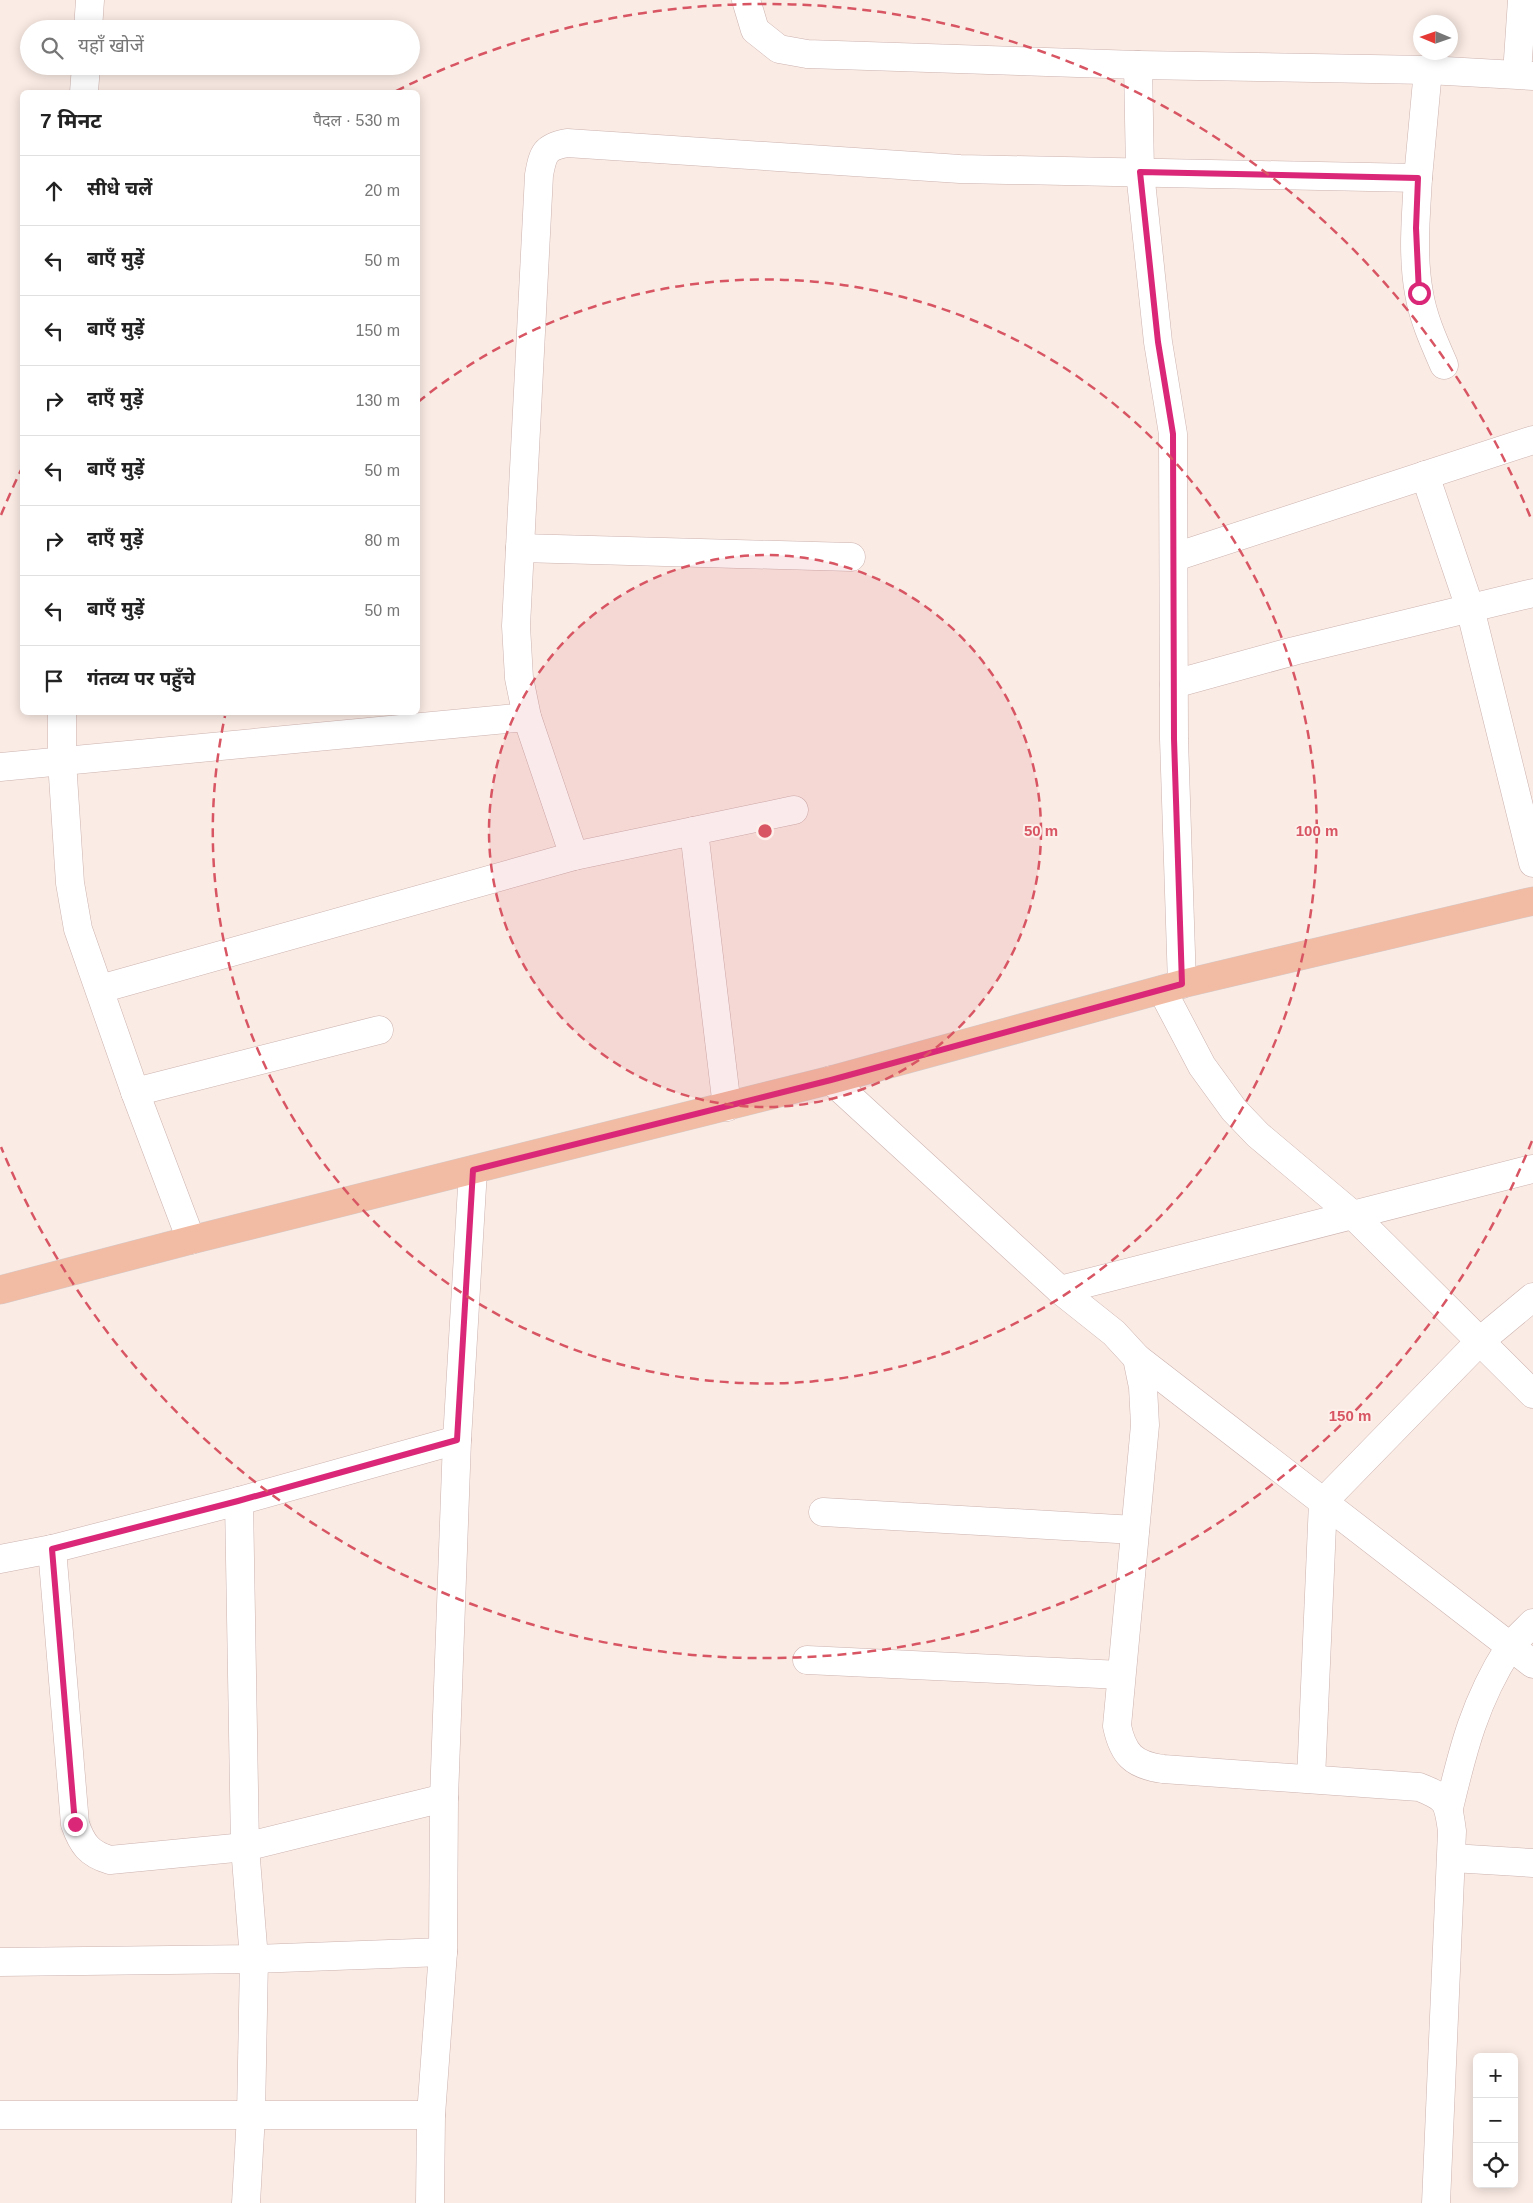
<!DOCTYPE html>
<html lang="hi">
<head>
<meta charset="utf-8">
<style>
  body { margin:0; font-family:Helvetica,"Noto Sans Devanagari",sans-serif; background:#f6f6f6; color:#222 }
  .controls { position:absolute; right:15px; bottom:15px; display:grid; overflow:hidden; border-radius:8px; box-shadow:0 2px 12px #0003 }
  .controls button { width:45px; height:45px; display:grid; place-items:center; padding:0; border:0; border-bottom:1px solid #e0e0e0; background:#fff; color:#222; font:25px sans-serif }
  .compass { position:absolute; left:1413px; top:15px; width:45px; height:45px; border-radius:50%; background:#fff; box-shadow:0 2px 12px #0003; rotate:272deg }
  .stop { position:absolute; width:15px; height:15px; margin:-11px; border:4px solid #db2777; border-radius:50%; background:#fff }
  .stop.end { background:#db2777; border-color:#fff; box-shadow:0 1px 5px #0008 }
  .list { margin:0; padding:0; list-style:none }
  h2 { display:flex; justify-content:space-between; align-items:center; height:65px; margin:0; padding:0 20px; font-size:21px }
  h2 small { font-size:16px; font-weight:400; color:#767676 }
  .list li { display:grid; grid-template-columns:32px 1fr auto; gap:15px; align-items:center; box-sizing:border-box; height:70px; padding:0 20px; border-top:1px solid #e0e0e0 }
  .list b { display:block; font-size:19px; white-space:nowrap }
  .list em { font-size:16px; font-style:normal; color:#767676 }
  .icon { flex:none; width:28px; height:28px; fill:none; stroke:currentColor; stroke-width:2; stroke-linecap:round; stroke-linejoin:round }
  .map { position:relative; flex:none; width:1533px; height:2203px; overflow:hidden }
  .search { position:absolute; background:#fff; box-shadow:0 2px 12px #0003; left:20px; top:20px; width:400px; height:55px; display:flex; align-items:center; gap:12px; box-sizing:border-box; padding:0 18px; border-radius:28px; color:#767676; font-size:19px }
  .panel { position:absolute; background:#fff; box-shadow:0 2px 12px #0003; left:20px; top:90px; width:400px; height:625px; border-radius:8px }
  .map>svg:first-child { display:block }
  .lines { fill:none; stroke-linecap:round; stroke-linejoin:round }
  .street-casing { stroke:#ccb2af; stroke-width:29 }
  .primary-casing { stroke:#d4caca; stroke-width:29 }
  .street { stroke:#fff; stroke-width:28 }
  .primary { stroke:#f2bba3; stroke-width:28 }
  .route { stroke:#db2777; stroke-width:6 }
  .ring { fill:none; stroke:#d85563; stroke-width:2.5; stroke-dasharray:9 6 }
  .centre { fill:#d85563; stroke:#fdefea; stroke-width:2.5 }
  .ring-label { font-size:15px; text-anchor:middle; font-weight:bold; fill:#d85563; stroke:#fdefea; stroke-width:4; stroke-linejoin:round; paint-order:stroke }
</style>
</head>
<body>
<div class="map">
<svg width="1533" height="2203" viewBox="0 0 1533 2203">
  <rect width="100%" height="100%" fill="#faebe4"/>
  <g class="lines">
    <g class="street-casing">
      <g id="street">
        <path d="M746,0L755,30L779,49L807,54L1138,65L1428,70L1533,76"/>
        <path d="M88,29L90,0"/>
        <path d="M1138,65L1140,172L1158,342L1173,434L1174,739L1182,984"/>
        <path d="M1517,74L1522,0"/>
        <path d="M84,92L86,66"/>
        <path d="M1418,178C1416,216 1412,255 1419,293C1423,318 1434,342 1444,365"/>
        <path d="M1425,475L1470,608L1533,863"/>
        <path d="M520,548L851,557"/>
        <path d="M1175,557L1533,440"/>
        <path d="M1174,684L1294,651L1533,593"/>
        <path d="M62,712V761L70,883L78,929L135,1092L191,1240"/>
        <path d="M0,767L527,717"/>
        <path d="M694,831L727,1107"/>
        <path d="M574,856L527,717L519,678L516,626L539,175C543,153 545,147 567,143L960,169L1418,178L1428,70"/>
        <path d="M100,989L574,856L794,810"/>
        <path d="M1162,990L1202,1066L1234,1110L1258,1135L1353,1215L1533,1394"/>
        <path d="M831,1080L1060,1290L1114,1333L1137,1358L1143,1387L1145,1425L1117,1726C1123,1754 1133,1765 1163,1769L1419,1787C1447,1798 1448,1801 1452,1831L1436,2203"/>
        <path d="M135,1092L379,1030"/>
        <path d="M1060,1290L1532,1169"/>
        <path d="M1137,1358L1533,1664"/>
        <path d="M239,1501L245,1847L254,1959L251,2115L246,2203"/>
        <path d="M823,1512L1135,1530"/>
        <path d="M52,1549L75,1824C82,1844 89,1854 110,1860L245,1847L444,1798"/>
        <path d="M0,1559L52,1549L239,1501L457,1440"/>
        <path d="M807,1660L1121,1675"/>
        <path d="M1311,1779L1323,1502L1480,1341L1533,1297"/>
        <path d="M1449,1808C1463,1749 1475,1701 1509,1648C1516,1639 1525,1631 1533,1623"/>
        <path d="M1452,1858L1533,1863"/>
        <path d="M0,1962L254,1959L443,1952"/>
        <path d="M0,2115H431"/>
        <path d="M430,2203L431,2115L443,1952L444,1798L457,1440L473,1170"/>
      </g>
    </g>
    <g class="primary-casing">
      <path id="primary" d="M0,1290L191,1240L831,1080L1182,984L1533,901"/>
    </g>
    <use href="#street" class="street"/>
    <use href="#primary" class="primary"/>
  </g>
  <g class="lines">
    <path class="route" d="M75,1824L52,1549L238,1501L457,1440L473,1170L831,1080L1182,984L1174,739L1173,434L1158,342L1140,172L1418,178L1416,228L1419,293"/>
  </g>
  <circle cx="765" cy="831" r="276" fill="#d85563" fill-opacity=".12"/>
  <g class="ring">
    <circle cx="765" cy="831" r="276"/>
    <path d="M418 402A552 552 0 1 1 225 716"/>
    <path d="M1532 1141A827 827 0 0 1 1 1147M1 515A827 827 0 0 1 22 468M396 91A827 827 0 0 1 1532 521"/>
  </g>
  <circle cx="765" cy="831" r="8" class="centre"/>
  <g class="ring-label">
    <text x="1041" y="836">50 m</text>
    <text x="1317" y="836">100 m</text>
    <text x="1350" y="1421">150 m</text>
  </g>
</svg>
<div class="controls">
<button>+</button>
<button>−</button>
<button><svg class="icon" aria-label="locate" viewBox="0 0 24 24"><circle cx="12" cy="12" r="6"/><path d="M12 2v4M12 18v4M2 12h4M18 12h4"/></svg></button>
</div>
<svg class="compass" viewBox="-18 -18 36 36"><path d="M0-13l5 13h-10z" fill="#e53935"/><path d="M0 13l5-13h-10z" fill="#767676"/></svg>
<div class="stop" style="left:1419px;top:293px"></div>
<div class="stop end" style="left:75px;top:1824px"></div>
<div class="search"><svg class="icon" aria-label="search" viewBox="0 0 24 24"><circle cx="10" cy="10" r="6"/><path d="M15 15l6 6"/></svg>यहाँ खोजें</div>
<section class="panel">
<h2>7 मिनट<small>पैदल · 530 m</small></h2>
<ul class="list">
<li><svg class="icon" aria-label="ahead" viewBox="0 0 24 24"><path d="M12 20V5M6 11l6-6 6 6"/></svg><div><b>सीधे चलें</b></div><em>20 m</em></li>
<li><svg class="icon" aria-label="left" viewBox="0 0 24 24"><path d="M17 20v-9H6M10 6l-5 5 5 5"/></svg><div><b>बाएँ मुड़ें</b></div><em>50 m</em></li>
<li><svg class="icon" aria-label="left" viewBox="0 0 24 24"><path d="M17 20v-9H6M10 6l-5 5 5 5"/></svg><div><b>बाएँ मुड़ें</b></div><em>150 m</em></li>
<li><svg class="icon" aria-label="right" viewBox="0 0 24 24"><path d="M7 20v-9h11M14 6l5 5-5 5"/></svg><div><b>दाएँ मुड़ें</b></div><em>130 m</em></li>
<li><svg class="icon" aria-label="left" viewBox="0 0 24 24"><path d="M17 20v-9H6M10 6l-5 5 5 5"/></svg><div><b>बाएँ मुड़ें</b></div><em>50 m</em></li>
<li><svg class="icon" aria-label="right" viewBox="0 0 24 24"><path d="M7 20v-9h11M14 6l5 5-5 5"/></svg><div><b>दाएँ मुड़ें</b></div><em>80 m</em></li>
<li><svg class="icon" aria-label="left" viewBox="0 0 24 24"><path d="M17 20v-9H6M10 6l-5 5 5 5"/></svg><div><b>बाएँ मुड़ें</b></div><em>50 m</em></li>
<li><svg class="icon" aria-label="arrive" viewBox="0 0 24 24"><path d="M6 21V4h12l-3 4 3 4H6"/></svg><div><b>गंतव्य पर पहुँचे</b></div></li>
</ul>
</section>
</div>
</body>
</html>
